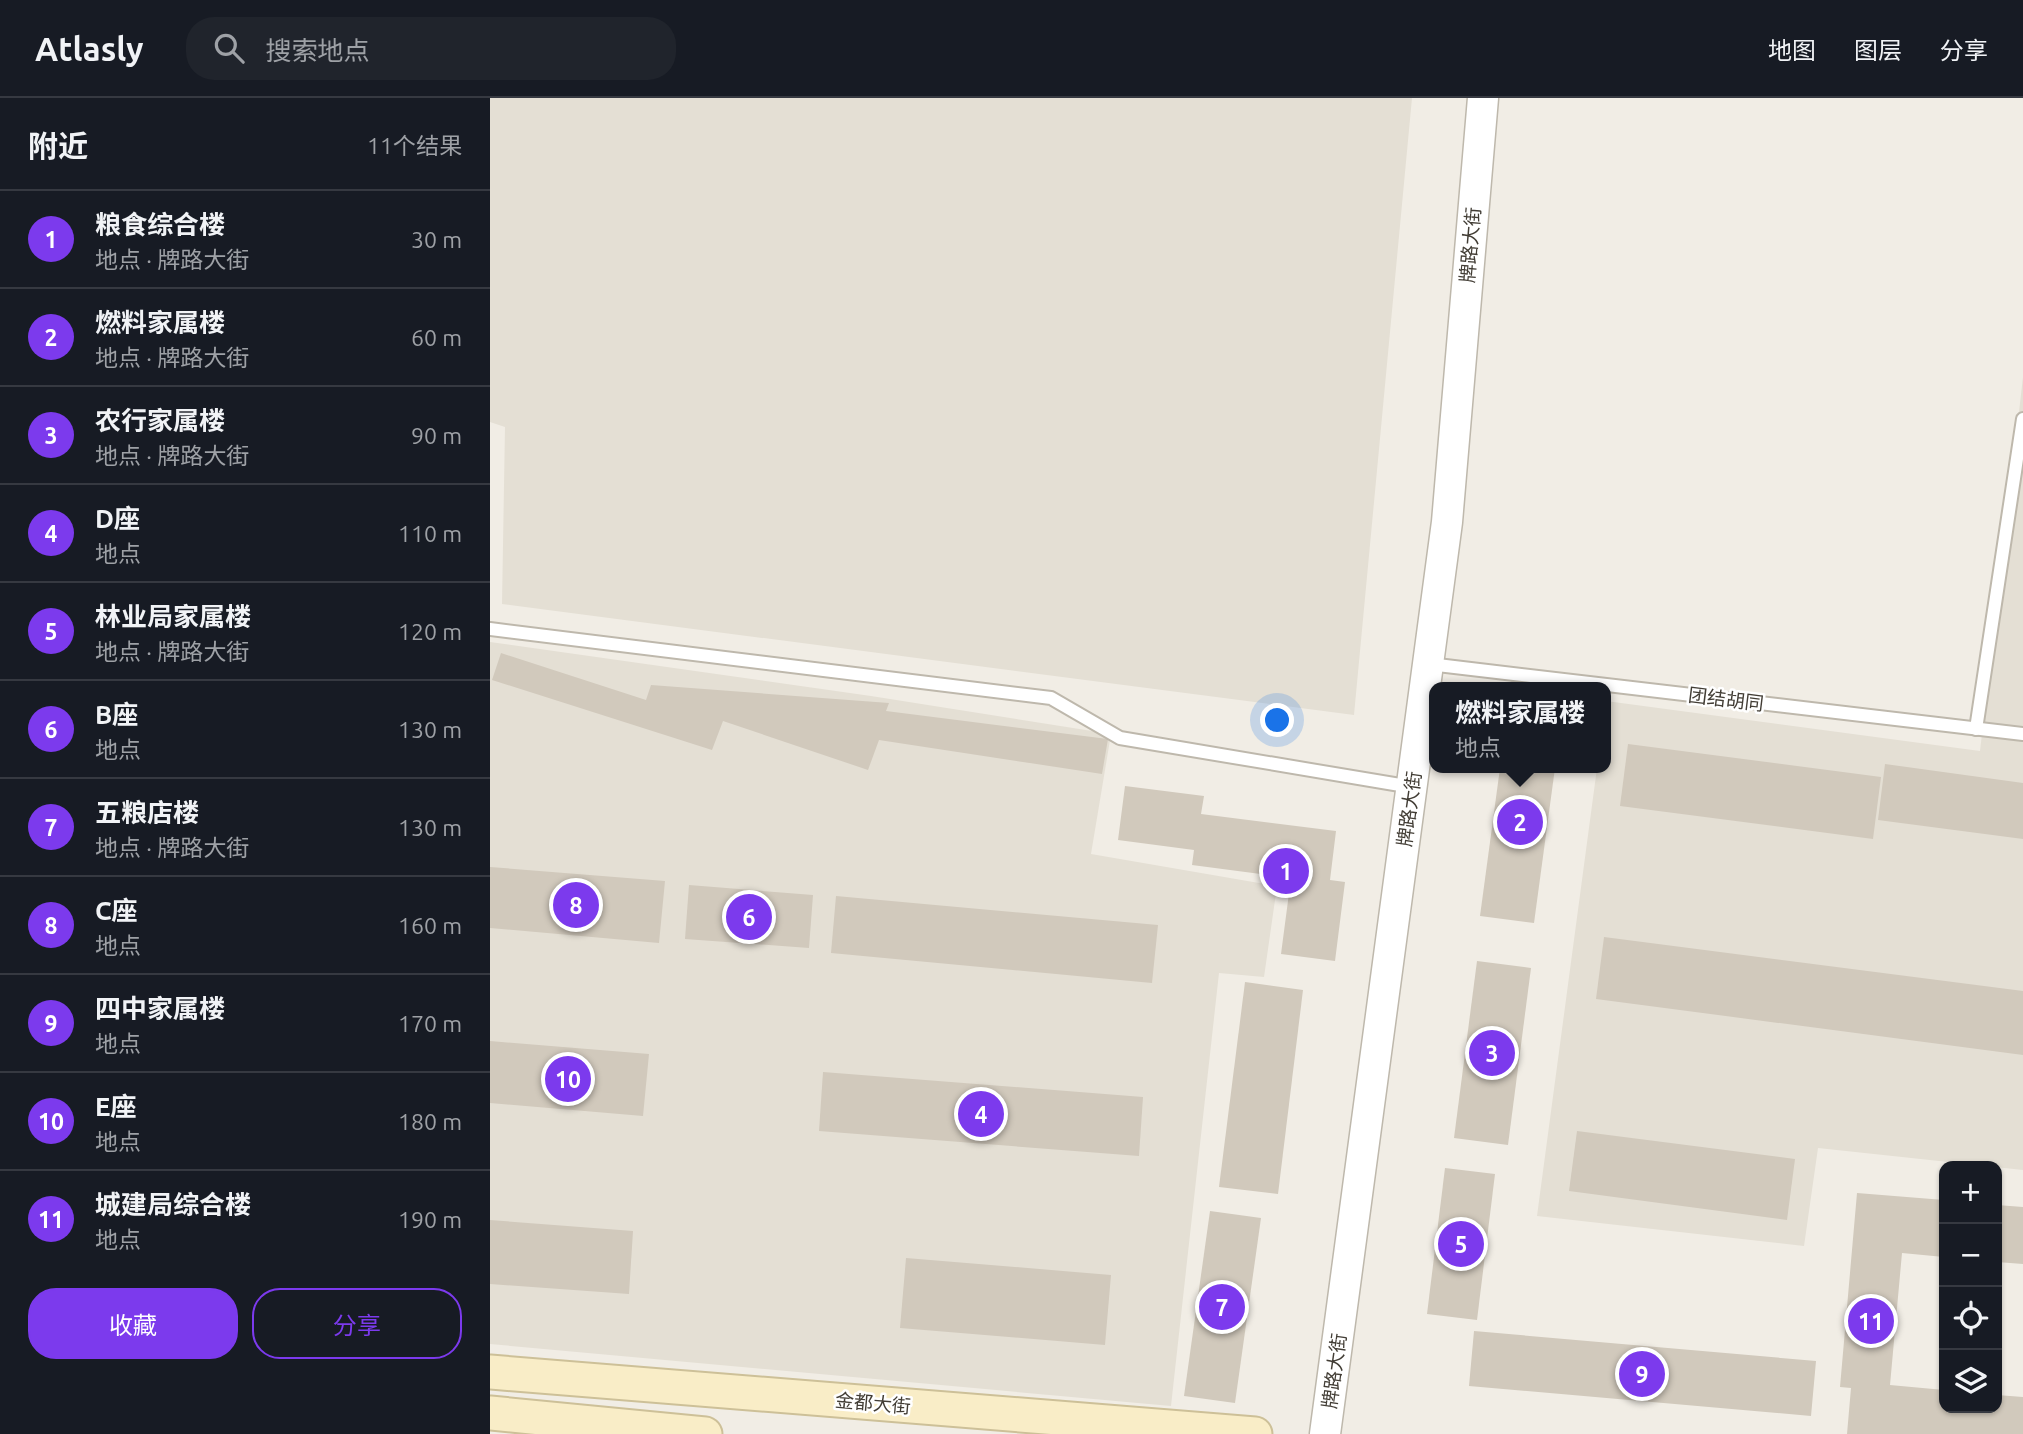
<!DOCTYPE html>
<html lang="zh">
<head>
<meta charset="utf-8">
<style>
  body { margin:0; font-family:Ubuntu,"Noto Sans SC",sans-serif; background:#20242c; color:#f1f3f6 }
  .controls { position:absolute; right:21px; bottom:21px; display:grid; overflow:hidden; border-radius:14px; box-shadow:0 2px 5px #0004 }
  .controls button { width:63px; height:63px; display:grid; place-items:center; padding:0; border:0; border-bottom:2px solid #363941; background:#171b24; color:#f1f3f6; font:35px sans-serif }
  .you { position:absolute; left:788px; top:623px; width:24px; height:24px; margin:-18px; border:5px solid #fff; border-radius:50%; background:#1a73e8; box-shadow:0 0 0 10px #1a73e833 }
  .badge { display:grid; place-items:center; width:46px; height:46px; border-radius:50%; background:#7c3aed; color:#fff; font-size:23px; font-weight:700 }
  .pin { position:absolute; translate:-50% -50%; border:4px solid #fff; box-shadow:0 2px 7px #0006 }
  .popup { position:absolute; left:939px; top:584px; width:182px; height:91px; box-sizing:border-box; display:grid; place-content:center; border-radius:14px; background:#171b24; filter:drop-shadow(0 2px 5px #0005); font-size:23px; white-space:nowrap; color:#9ea1a6 }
  .popup b { font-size:26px; color:#f1f3f6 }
  .popup::after { content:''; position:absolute; left:50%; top:100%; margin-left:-14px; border:14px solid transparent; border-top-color:#171b24 }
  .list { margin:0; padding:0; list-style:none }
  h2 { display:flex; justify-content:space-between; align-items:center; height:91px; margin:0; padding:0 28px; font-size:30px }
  h2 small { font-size:23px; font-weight:400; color:#9ea1a6 }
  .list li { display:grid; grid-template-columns:46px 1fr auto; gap:21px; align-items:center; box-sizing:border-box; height:98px; padding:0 28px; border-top:2px solid #363941 }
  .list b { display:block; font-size:26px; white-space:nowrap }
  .list p { margin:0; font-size:23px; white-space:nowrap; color:#9ea1a6 }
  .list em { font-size:23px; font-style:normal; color:#9ea1a6 }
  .actions { display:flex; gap:14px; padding:21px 28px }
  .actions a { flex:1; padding:16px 0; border:2px solid #7c3aed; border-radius:28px; text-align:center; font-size:24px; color:#7c3aed }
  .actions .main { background:#7c3aed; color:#fff }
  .icon { flex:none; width:38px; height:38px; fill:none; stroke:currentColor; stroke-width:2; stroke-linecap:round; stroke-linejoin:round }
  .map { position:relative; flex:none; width:1533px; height:1336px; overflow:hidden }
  header { display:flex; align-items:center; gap:42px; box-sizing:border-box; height:98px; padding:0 35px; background:#171b24; border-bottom:2px solid #363941 }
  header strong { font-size:33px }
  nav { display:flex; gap:38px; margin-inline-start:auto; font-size:24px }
  .search { width:490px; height:63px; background:#20242c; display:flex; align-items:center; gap:18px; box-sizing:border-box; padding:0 24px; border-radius:28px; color:#9ea1a6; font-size:26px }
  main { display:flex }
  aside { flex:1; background:#171b24 }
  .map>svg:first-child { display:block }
  .residential { fill:#e4dfd4 }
  .building { fill:#d1c9bc }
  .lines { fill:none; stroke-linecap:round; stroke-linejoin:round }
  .service-casing { stroke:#beb8ac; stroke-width:16 }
  .tertiary-casing { stroke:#beb8ac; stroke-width:33 }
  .secondary-casing { stroke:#cdc098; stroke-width:37 }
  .service { stroke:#fff; stroke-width:12 }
  .tertiary { stroke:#fff; stroke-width:30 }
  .secondary { stroke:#f9edc7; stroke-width:33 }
  .labels { text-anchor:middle; stroke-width:5; stroke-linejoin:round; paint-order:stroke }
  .street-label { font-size:19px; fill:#423d35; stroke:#fff }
</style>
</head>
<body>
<header>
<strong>Atlasly</strong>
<div class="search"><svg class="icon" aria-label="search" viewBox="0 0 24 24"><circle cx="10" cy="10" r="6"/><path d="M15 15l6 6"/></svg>搜索地点</div>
<nav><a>地图</a><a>图层</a><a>分享</a></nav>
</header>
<main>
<aside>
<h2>附近<small>11个结果</small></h2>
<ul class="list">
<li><span class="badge">1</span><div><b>粮食综合楼</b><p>地点 · 牌路大街</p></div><em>30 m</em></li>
<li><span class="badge">2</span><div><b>燃料家属楼</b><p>地点 · 牌路大街</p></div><em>60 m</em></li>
<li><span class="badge">3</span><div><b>农行家属楼</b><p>地点 · 牌路大街</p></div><em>90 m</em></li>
<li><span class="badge">4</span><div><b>D座</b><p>地点</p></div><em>110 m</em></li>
<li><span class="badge">5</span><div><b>林业局家属楼</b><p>地点 · 牌路大街</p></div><em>120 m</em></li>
<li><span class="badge">6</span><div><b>B座</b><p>地点</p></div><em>130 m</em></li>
<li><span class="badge">7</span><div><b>五粮店楼</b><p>地点 · 牌路大街</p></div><em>130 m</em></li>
<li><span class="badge">8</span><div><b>C座</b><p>地点</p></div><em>160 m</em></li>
<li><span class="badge">9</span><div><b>四中家属楼</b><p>地点</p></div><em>170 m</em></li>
<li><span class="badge">10</span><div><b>E座</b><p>地点</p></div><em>180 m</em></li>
<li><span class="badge">11</span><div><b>城建局综合楼</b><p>地点</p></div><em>190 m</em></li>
</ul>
<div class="actions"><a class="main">收藏</a><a>分享</a></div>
</aside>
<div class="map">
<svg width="1533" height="1336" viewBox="0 0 1533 1336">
  <rect width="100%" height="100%" fill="#f1ede5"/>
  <g class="residential">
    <path d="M0,0H922L864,617L12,506L15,329L0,324Z"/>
    <path d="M1533,279V1072L1328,1050L1314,1148L1047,1118L1107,670H1116V603L1490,653Z"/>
    <path d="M0,544L381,598L621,636L601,756L787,788L774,879L729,875L681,1308L0,1246Z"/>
  </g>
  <g class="building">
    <path d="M11,555L156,602L161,587L399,605L396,613L618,641L612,676L389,642L378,672L233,623L222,652L2,582Z"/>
    <path d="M1021,582L1060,588V589H1020Z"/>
    <path d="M1138,646L1391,679L1383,741L1130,708Z"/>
    <path d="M1395,666L1533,685V741L1388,722Z"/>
    <path d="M1010,670H1065L1044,825L990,818Z"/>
    <path d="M635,688L714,698L711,716L846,733L840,782L855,784L845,863L791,856L801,780L702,767L704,752L628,742Z"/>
    <path d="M0,769L175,783L169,845L0,830Z"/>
    <path d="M199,787L323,797L319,850L195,841Z"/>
    <path d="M346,798L668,827L662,885L341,855Z"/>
    <path d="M1114,839L1533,893V957L1106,901Z"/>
    <path d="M987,863L1041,870L1018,1047L964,1040Z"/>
    <path d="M755,884L813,892L788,1096L729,1089Z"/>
    <path d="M0,943L159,956L153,1018L0,1005Z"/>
    <path d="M333,974L653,999L649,1058L329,1033Z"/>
    <path d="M1087,1033L1305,1061L1297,1122L1079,1093Z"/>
    <path d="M955,1070L1005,1076L987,1222L937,1216Z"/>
    <path d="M1367,1095L1454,1102V1159L1412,1155L1400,1287L1454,1292V1310H1507V1297L1533,1299V1336H1357L1361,1290L1350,1289Z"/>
    <path d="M1507,1107L1533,1109V1166L1507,1164Z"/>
    <path d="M720,1113L771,1120L745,1305L694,1298Z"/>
    <path d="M0,1122L143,1133L139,1196L0,1186Z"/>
    <path d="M416,1160L621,1177L615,1247L410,1230Z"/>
    <path d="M984,1233L1326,1263L1321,1318L979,1288Z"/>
  </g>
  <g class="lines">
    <g class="service-casing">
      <g id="service">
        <path d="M0,531L561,600L630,640L922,689"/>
        <path d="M939,566L1533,636"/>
        <path d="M1486,631L1533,321"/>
      </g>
    </g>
    <g class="tertiary-casing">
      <path id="tertiary" d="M835,1336L957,424L993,0"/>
    </g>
    <g class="secondary-casing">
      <g id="secondary">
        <path d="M0,1274L765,1336"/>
        <path d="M0,1315L215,1336"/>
      </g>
    </g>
    <use href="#service" class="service"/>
    <use href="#tertiary" class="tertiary"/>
    <use href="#secondary" class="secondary"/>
  </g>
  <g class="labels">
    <g class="street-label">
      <text transform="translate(980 147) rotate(-85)" y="7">牌路大街</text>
      <text transform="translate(1236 601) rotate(7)" y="7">团结胡同</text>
      <text transform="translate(919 711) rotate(-82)" y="7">牌路大街</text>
      <text transform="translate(844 1273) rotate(-82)" y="7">牌路大街</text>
      <text transform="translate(383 1305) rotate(5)" y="7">金都大街</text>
    </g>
  </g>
</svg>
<div class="controls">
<button>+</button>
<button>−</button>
<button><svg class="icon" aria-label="locate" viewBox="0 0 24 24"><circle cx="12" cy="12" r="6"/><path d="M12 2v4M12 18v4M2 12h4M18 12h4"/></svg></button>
<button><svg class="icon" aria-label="layers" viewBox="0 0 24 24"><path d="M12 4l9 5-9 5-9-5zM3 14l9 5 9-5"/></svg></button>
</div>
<div class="you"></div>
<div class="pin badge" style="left:796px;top:773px">1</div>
<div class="pin badge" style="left:1030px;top:724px">2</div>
<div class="popup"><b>燃料家属楼</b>地点</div>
<div class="pin badge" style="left:1002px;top:955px">3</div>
<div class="pin badge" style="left:491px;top:1016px">4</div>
<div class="pin badge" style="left:971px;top:1146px">5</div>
<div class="pin badge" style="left:259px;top:819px">6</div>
<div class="pin badge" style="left:732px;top:1209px">7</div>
<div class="pin badge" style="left:86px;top:807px">8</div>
<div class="pin badge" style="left:1152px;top:1276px">9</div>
<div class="pin badge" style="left:78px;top:981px">10</div>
<div class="pin badge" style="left:1381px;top:1223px">11</div>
</div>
</main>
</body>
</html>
